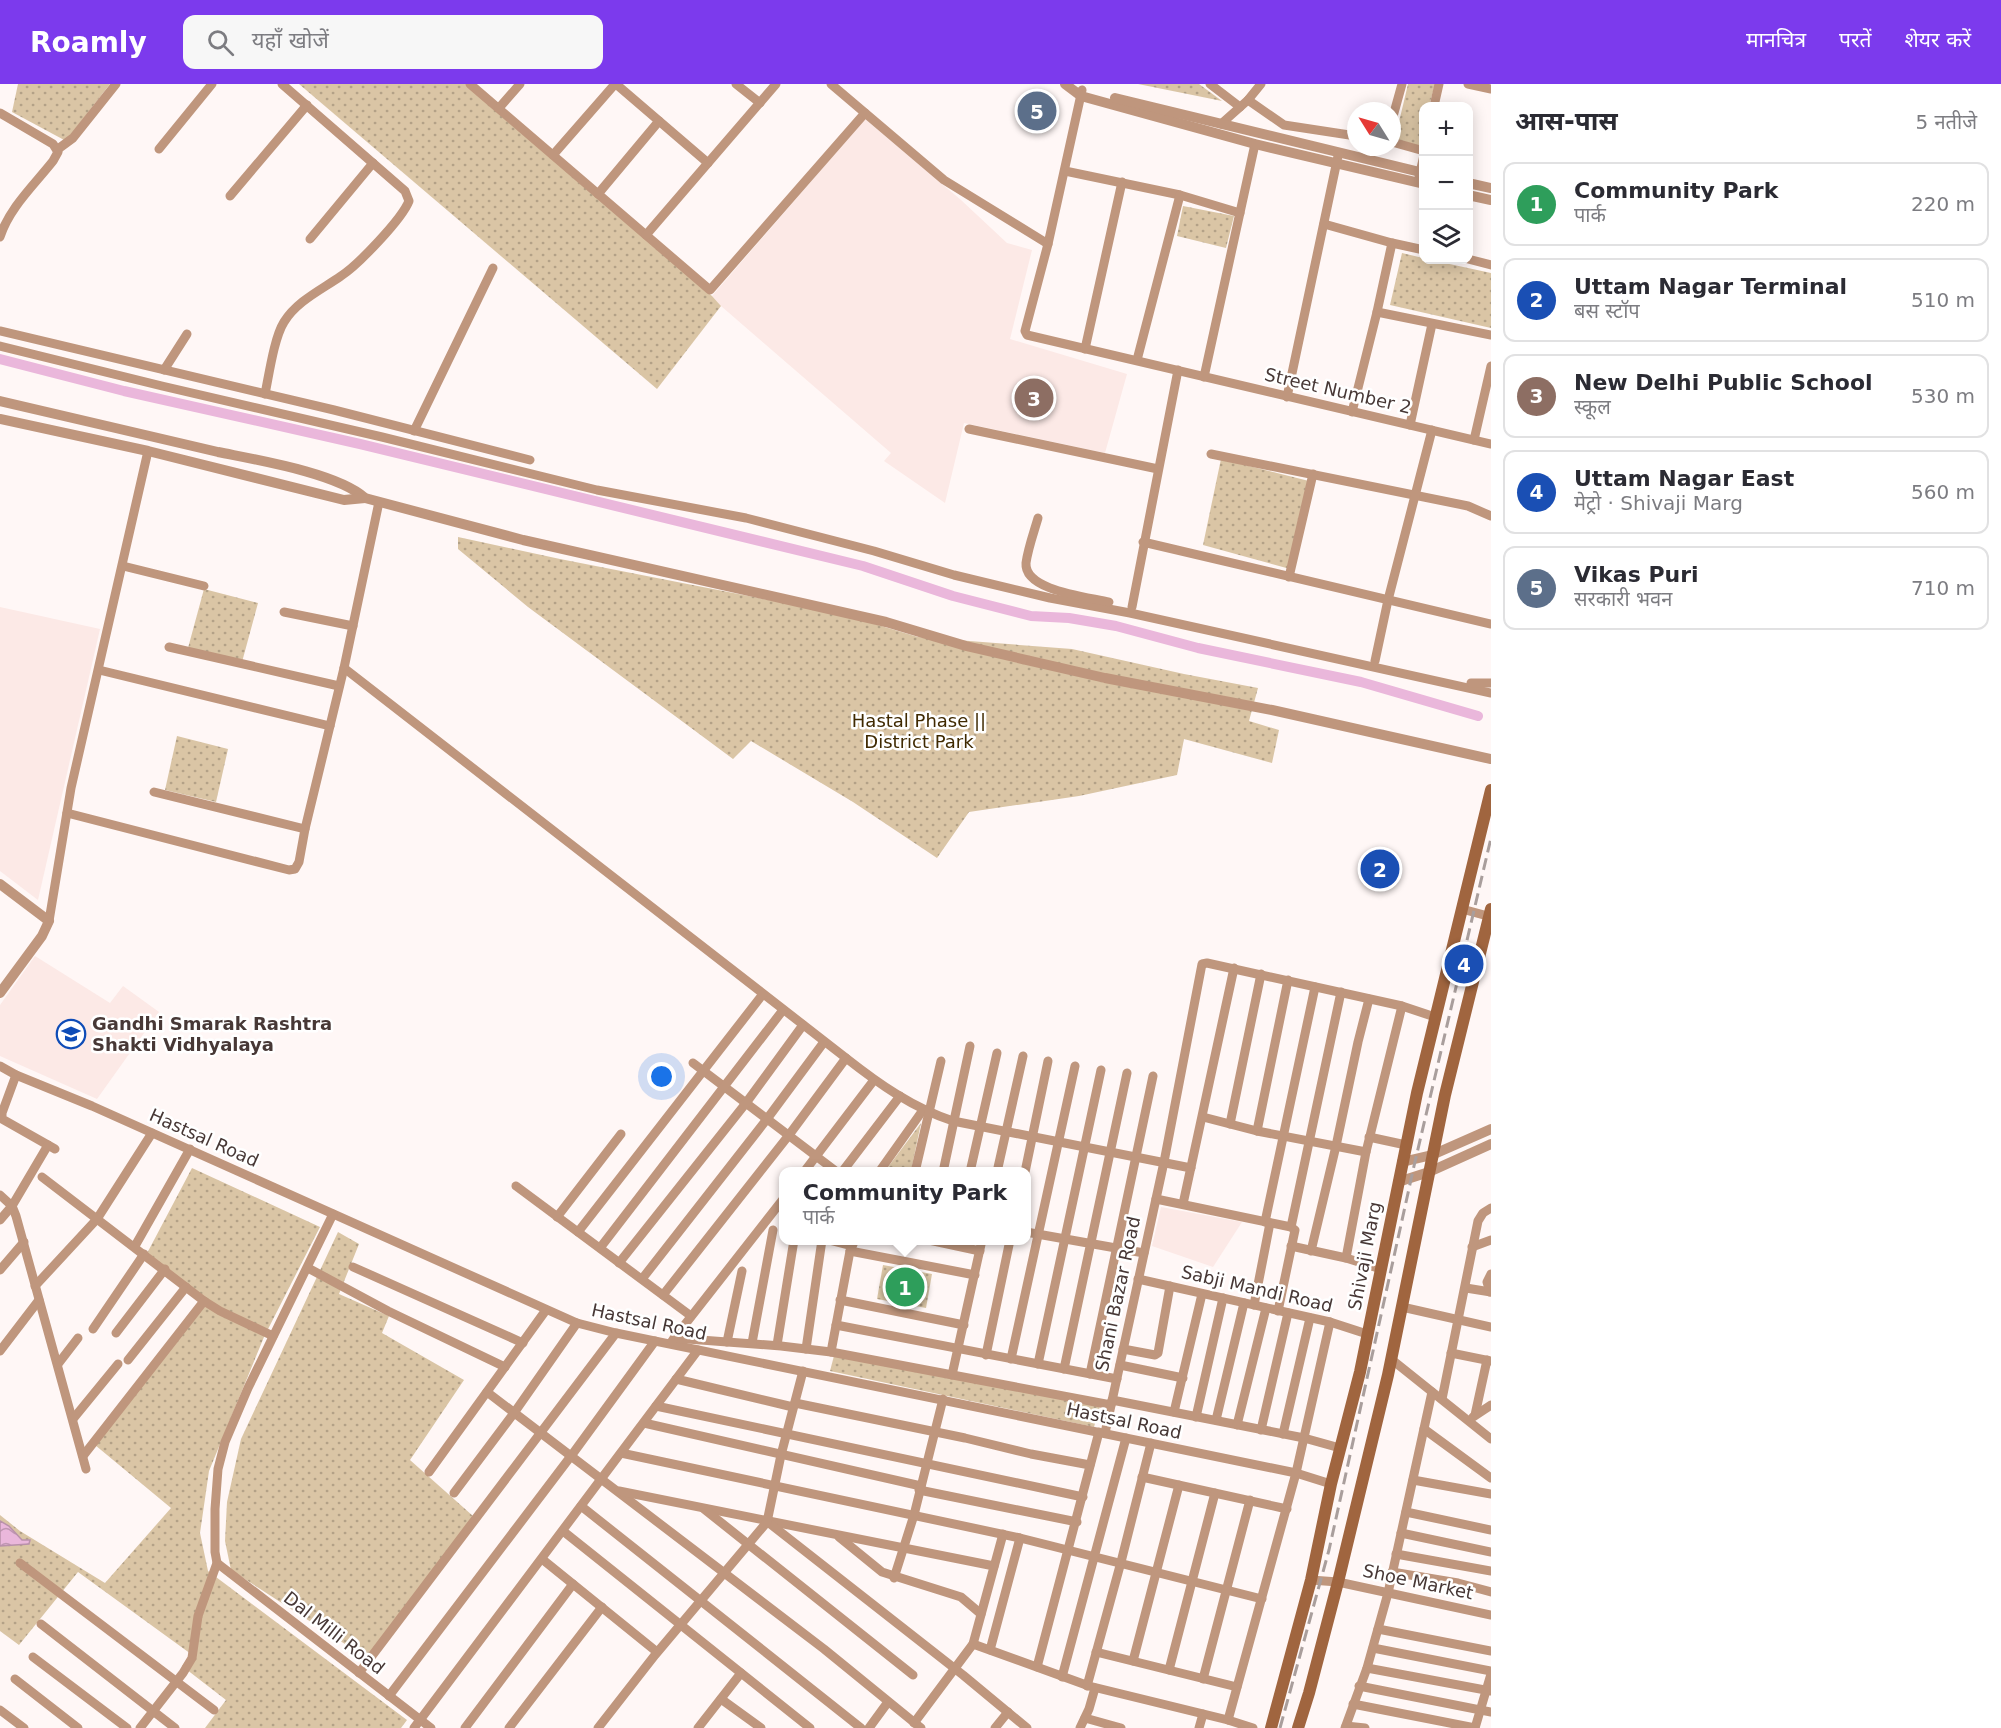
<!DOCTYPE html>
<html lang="hi">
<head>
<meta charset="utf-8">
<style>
  body { margin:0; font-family:"DejaVu Sans","Noto Sans Devanagari",sans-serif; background:#f7f7f7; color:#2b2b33 }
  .controls { position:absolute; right:18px; top:18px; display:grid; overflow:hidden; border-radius:12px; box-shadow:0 3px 15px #0003 }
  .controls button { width:54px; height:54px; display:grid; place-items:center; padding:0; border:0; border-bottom:2px solid #e1e1e2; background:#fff; color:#2b2b33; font:30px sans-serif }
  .compass { position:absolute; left:1347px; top:18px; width:54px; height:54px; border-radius:50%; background:#fff; box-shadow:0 3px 15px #0003; rotate:307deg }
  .you { position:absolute; left:662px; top:993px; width:21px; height:21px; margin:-15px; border:4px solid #fff; border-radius:50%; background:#1a73e8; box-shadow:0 0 0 9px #1a73e833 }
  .badge { display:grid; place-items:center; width:39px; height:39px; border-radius:50%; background:#7c3aed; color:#fff; font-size:20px; font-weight:700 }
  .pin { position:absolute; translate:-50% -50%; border:3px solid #fff; box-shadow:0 2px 6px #0006 }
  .popup { position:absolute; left:779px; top:1083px; width:252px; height:78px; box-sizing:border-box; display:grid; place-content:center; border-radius:12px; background:#fff; filter:drop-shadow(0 2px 4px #0005); font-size:20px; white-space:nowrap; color:#7c7c81 }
  .popup b { font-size:22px; color:#2b2b33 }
  .popup::after { content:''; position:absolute; left:50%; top:100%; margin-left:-12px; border:12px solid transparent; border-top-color:#fff }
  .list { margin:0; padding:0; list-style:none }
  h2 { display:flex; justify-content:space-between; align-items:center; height:78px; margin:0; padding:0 24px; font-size:26px }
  h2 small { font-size:20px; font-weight:400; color:#7c7c81 }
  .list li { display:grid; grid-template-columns:39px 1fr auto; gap:18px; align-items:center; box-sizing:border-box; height:84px; margin:0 12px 12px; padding:0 12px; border:2px solid #e1e1e2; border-radius:12px }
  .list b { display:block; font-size:22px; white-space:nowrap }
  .list p { margin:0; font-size:20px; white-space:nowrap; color:#7c7c81 }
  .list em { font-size:20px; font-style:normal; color:#7c7c81 }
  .icon { flex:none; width:33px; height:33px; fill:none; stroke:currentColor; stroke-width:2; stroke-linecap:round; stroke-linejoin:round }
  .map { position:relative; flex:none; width:1491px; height:1644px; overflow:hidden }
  header { display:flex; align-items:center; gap:36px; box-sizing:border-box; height:84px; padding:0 30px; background:#7c3aed; color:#fff }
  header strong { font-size:28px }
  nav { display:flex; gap:33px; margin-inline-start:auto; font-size:21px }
  .search { width:420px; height:54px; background:#f7f7f7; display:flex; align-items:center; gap:15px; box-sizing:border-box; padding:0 21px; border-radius:12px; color:#7c7c81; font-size:22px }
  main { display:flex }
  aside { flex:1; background:#fff }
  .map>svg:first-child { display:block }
  .built { fill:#fce9e6 }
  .green { fill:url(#green-dots) }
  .water { fill:url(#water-waves); stroke:#b991aa; stroke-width:1.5 }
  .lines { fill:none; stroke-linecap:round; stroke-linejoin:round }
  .canal { stroke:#eab7db; stroke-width:10 }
  .minor { stroke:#bf967d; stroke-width:9 }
  .tertiary { stroke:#bf967d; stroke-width:10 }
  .secondary { stroke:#a0653f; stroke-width:12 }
  .rail { stroke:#a99e9c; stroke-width:3; stroke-dasharray:12 6; stroke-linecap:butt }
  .labels { text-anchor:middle; stroke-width:5; stroke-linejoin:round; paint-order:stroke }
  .street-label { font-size:18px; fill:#473836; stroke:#fff }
  .park-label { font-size:18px; fill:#3f2900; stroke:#fff }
  .poi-label { font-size:18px; font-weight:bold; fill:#473836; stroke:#fff; text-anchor:start }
</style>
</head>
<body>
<header>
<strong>Roamly</strong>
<div class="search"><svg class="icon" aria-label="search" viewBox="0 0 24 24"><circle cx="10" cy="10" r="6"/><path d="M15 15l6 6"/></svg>यहाँ खोजें</div>
<nav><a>मानचित्र</a><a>परतें</a><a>शेयर करें</a></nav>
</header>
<main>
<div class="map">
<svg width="1491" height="1644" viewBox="0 0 1491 1644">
  <defs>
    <pattern id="green-dots" width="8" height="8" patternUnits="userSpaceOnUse" patternTransform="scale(1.5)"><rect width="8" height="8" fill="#dac5a5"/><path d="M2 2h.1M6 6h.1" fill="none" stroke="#b3a187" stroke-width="1.8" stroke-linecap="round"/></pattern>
    <pattern id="water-waves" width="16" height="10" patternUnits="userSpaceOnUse" patternTransform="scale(1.5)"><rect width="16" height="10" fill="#eab7db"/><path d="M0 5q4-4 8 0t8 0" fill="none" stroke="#bf96b2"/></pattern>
  </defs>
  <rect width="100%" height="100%" fill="#fff7f6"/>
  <g class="built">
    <path d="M865,35L961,116L1007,159L1032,166L1010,255L1127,290L1105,369L964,339L945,419L884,377L891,369L721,222L712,212Z"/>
    <path d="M0,523L100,545L38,816L0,787Z"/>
    <path d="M35,872L110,919L123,902L159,928L97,1015L0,972V921Z"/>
    <path d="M1161,1123L1242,1138L1213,1183L1152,1162Z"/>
  </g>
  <g class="green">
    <path d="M18,0H110L66,57L12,28Z"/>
    <path d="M299,0H466L712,212L721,222L657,305Z"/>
    <path d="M1138,0H1199L1222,17Z"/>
    <path d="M1408,0H1435L1429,22H1424L1423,47L1419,65L1394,59Z"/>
    <path d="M1183,122L1234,132L1226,164L1177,152Z"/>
    <path d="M1402,169L1423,174L1424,176H1431L1491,189V244L1390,221Z"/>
    <path d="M1221,375L1313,398L1290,485L1203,461Z"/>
    <path d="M458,453L560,475L845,531L918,553L1072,565L1184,590L1258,604L1249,637L1279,646L1272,679L1184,655L1177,691L1079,712L969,728L937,774L853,718L751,657L733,675L528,523L458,465Z"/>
    <path d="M204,505L258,519L242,578L188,564Z"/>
    <path d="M177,652L228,665L216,718L165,706Z"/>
    <path d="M921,1039L911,1087H885Z"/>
    <path d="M192,1084L320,1143L264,1253L209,1387L200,1449L208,1487L407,1636L401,1644H205L226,1616L182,1582L191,1570L78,1488L19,1561L0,1547V1431L20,1447L105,1499L171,1424L95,1361L202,1220L144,1175Z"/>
    <path d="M338,1148L359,1160L339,1210L389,1232L382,1249L464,1296L410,1376L473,1432L368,1575L231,1486L225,1457L227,1418L241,1355Z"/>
    <path d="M883,1181L932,1190L926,1224L877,1215Z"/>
    <path d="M835,1268L1100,1322L1094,1343L830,1287Z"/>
  </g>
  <path class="water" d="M0,1437L9,1442L22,1456H30L29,1460L0,1462Z"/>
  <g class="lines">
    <path class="canal" d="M0,275L124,307L360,360L863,482L953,512L1031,532L1069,534L1116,542L1198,564L1361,598L1478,632"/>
    <g class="minor">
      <path d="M470,0L710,206L865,29"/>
      <path d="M616,0L708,79"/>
      <path d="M736,0L760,19"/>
      <path d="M831,0L944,96L1048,160"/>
      <path d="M1210,0L1240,23"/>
      <path d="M1468,0L1491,5"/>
      <path d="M1082,6L1048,160L1025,247L1027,251L1491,360"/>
      <path d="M1248,16L1284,41L1356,52"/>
      <path d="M1434,22L1439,0"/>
      <path d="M499,24L520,0"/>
      <path d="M0,29L53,60L58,68L53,77C35,100 9,124 0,153"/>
      <path d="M1392,36L1402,0"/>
      <path d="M1221,40L1248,16L1261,0"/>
      <path d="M1392,58L1424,67"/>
      <path d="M58,65L73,54L116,0"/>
      <path d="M159,65L212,0"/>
      <path d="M553,71L615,0"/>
      <path d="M1065,87L1180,111L1240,129"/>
      <path d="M1419,93L1424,71"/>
      <path d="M598,110L659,37"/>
      <path d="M230,112L307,21"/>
      <path d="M1324,140L1392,159L1424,166"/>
      <path d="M646,151L776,0"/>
      <path d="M310,155L373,79"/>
      <path d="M1468,175L1491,181"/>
      <path d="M1377,228L1491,251"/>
      <path d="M0,247L334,326L530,376"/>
      <path d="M0,262L162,302L382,353L597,406L746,434L874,467L954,491L1050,514L1130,529L1491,609"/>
      <path d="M1085,265L1122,98"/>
      <path d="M1137,276L1180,111"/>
      <path d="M164,286L187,250"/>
      <path d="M1204,293L1255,60"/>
      <path d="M265,310C269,291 274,254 284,238C297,217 321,206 341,192C358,181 402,135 409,117L405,107L282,0"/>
      <path d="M1287,313L1338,72"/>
      <path d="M1352,328L1377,228L1392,159"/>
      <path d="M1410,341L1432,240"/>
      <path d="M969,345L1158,385"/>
      <path d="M414,347L493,184"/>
      <path d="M1474,356L1491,282"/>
      <path d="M1211,370L1468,422L1491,432"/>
      <path d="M379,418L344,584L846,974C879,1000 913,1024 953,1037L1191,1084"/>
      <path d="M1038,434C1034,448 1028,464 1026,479C1024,507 1089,513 1109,518"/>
      <path d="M1143,458L1491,540"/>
      <path d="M123,482L204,502"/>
      <path d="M1289,493L1313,390"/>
      <path d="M1132,523L1178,286"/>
      <path d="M284,528L353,542"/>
      <path d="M169,563L339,602"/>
      <path d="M1375,577L1388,516L1432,346"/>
      <path d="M99,586L330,642"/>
      <path d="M1471,599H1491"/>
      <path d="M154,708L305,745"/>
      <path d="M67,729L289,786L295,785L299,778L305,745L344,584"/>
      <path d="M1462,825L1491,833"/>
      <path d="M49,837L71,704L148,367"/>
      <path d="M693,979L837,1088"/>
      <path d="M0,982L16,991L92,1022L577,1239L616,1249L1296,1389L1331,1400"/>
      <path d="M16,991L2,1029V1035L55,1065"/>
      <path d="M1203,1033L1257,1047L1366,1068"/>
      <path d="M1230,1040L1261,890"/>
      <path d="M1257,1047L1288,896"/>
      <path d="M1369,1053L1406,1061"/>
      <path d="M804,1088L874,996"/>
      <path d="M842,1088L900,1012"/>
      <path d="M879,1088L923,1026"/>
      <path d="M915,1088L941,977"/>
      <path d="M943,1088L970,962"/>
      <path d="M970,1088L997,969"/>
      <path d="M997,1088L1023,972"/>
      <path d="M1025,1088L1048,977"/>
      <path d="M42,1093L204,1217L220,1227L273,1252"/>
      <path d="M516,1102L691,1232"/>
      <path d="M0,1111L12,1122L16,1132L86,1385"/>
      <path d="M1156,1115L1291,1143"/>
      <path d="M1183,1120L1234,884"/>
      <path d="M557,1133L621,1050"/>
      <path d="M0,1136L12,1122L48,1061"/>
      <path d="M1265,1138L1315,903"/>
      <path d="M578,1148L763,910"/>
      <path d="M1026,1148L1144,1169"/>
      <path d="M829,1156L852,1162"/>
      <path d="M929,1156L980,1167"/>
      <path d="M135,1162L190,1065"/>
      <path d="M1291,1162L1346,1174L1381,1185"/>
      <path d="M1472,1163L1491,1156"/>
      <path d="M600,1164L783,926"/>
      <path d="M850,1167L975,1191"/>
      <path d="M1311,1167L1336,1062L1358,958L1369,915"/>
      <path d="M1346,1174L1366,1068L1402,922"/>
      <path d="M619,1179L746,1019L803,941"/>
      <path d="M353,1183L523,1259"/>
      <path d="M308,1184L388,1227L505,1283"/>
      <path d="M0,1186L24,1158"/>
      <path d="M642,1195L767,1035L824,958"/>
      <path d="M1138,1195L1330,1238L1367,1250"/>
      <path d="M35,1202L97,1135L152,1049"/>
      <path d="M1466,1204L1491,1208"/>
      <path d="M1490,1208L1487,1198L1491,1190"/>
      <path d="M663,1211L789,1051L846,974"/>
      <path d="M840,1216L964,1241"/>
      <path d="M1254,1221L1270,1139"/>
      <path d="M1402,1223L1491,1243"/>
      <path d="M1278,1227L1295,1146L1291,1143L1341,908"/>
      <path d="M836,1241L1117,1295"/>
      <path d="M93,1245L144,1170"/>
      <path d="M116,1249L165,1185"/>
      <path d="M674,1254L781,1262L831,1268L1111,1321"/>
      <path d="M672,1257L784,1114"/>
      <path d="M727,1258L742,1187"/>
      <path d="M752,1259L773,1146"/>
      <path d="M777,1261L794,1156"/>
      <path d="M806,1265L822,1156"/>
      <path d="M1123,1265L1155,1271L1158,1269L1170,1202"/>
      <path d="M0,1267L39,1216"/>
      <path d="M831,1268L850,1167L855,1156"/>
      <path d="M1451,1269L1491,1277"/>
      <path d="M986,1271L1010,1156"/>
      <path d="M1011,1275L1075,982"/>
      <path d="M1391,1275L1491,1355"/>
      <path d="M128,1276L186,1203"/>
      <path d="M58,1280L78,1254"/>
      <path d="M1038,1280L1101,986"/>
      <path d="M1120,1281L1183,1294"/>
      <path d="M1064,1285L1127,989"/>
      <path d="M1090,1290L1153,992"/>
      <path d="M952,1291L982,1156"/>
      <path d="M676,1295L793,1323"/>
      <path d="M487,1308L824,1565L921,1644"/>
      <path d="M1442,1315L1478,1137L1483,1129L1491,1124"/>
      <path d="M1112,1316L1304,1354L1340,1364"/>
      <path d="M795,1319L965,1354L1031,1370L1090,1381"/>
      <path d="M656,1322L1083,1413"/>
      <path d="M1174,1328L1202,1210"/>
      <path d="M1475,1331L1487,1276"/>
      <path d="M1196,1333L1223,1214"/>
      <path d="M1473,1333L1491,1321"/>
      <path d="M73,1335L118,1280"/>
      <path d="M1216,1336L1244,1219"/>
      <path d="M644,1339L921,1402"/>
      <path d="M1237,1341L1266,1224"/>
      <path d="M1424,1345L1491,1394"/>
      <path d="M1261,1346L1288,1229"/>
      <path d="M1105,1349L1164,1078L1202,880L1207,879L1402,922L1435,933"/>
      <path d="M1283,1350L1310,1234"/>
      <path d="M621,1369L1020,1454L1262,1515"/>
      <path d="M83,1372L204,1217"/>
      <path d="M429,1388L546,1226"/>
      <path d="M1142,1393L1287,1425"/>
      <path d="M1413,1396L1491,1410"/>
      <path d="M919,1406L1077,1438"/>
      <path d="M619,1407L994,1482"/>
      <path d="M454,1409L514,1329L577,1239"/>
      <path d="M581,1422L861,1644"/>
      <path d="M704,1425L913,1591"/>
      <path d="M1406,1428L1491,1446"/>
      <path d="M769,1439L963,1591L1027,1644"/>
      <path d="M563,1447L810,1644"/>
      <path d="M1401,1449L1491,1468"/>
      <path d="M839,1453L882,1488L961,1513L981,1530"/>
      <path d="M1396,1470L1491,1487"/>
      <path d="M542,1475L657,1568"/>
      <path d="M20,1479L214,1626"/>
      <path d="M217,1479L431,1644"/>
      <path d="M1392,1488L1458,1499L1491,1508"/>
      <path d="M894,1494L914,1431L943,1315"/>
      <path d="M1311,1496L1338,1498L1491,1531"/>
      <path d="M41,1540L175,1644"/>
      <path d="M1378,1545L1491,1567"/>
      <path d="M973,1560L1089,1602L1228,1636L1253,1644"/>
      <path d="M1373,1564L1491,1587"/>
      <path d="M990,1566L1020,1454"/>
      <path d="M1096,1568L1237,1603"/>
      <path d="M33,1573L127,1644"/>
      <path d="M1133,1577L1179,1401"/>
      <path d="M1037,1583L1099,1348"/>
      <path d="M1367,1584L1491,1607"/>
      <path d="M1169,1586L1215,1409"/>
      <path d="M359,1589L616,1249"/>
      <path d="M1062,1593L1126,1354"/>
      <path d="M15,1595L78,1644"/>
      <path d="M1203,1595L1250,1416"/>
      <path d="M1087,1602L1121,1478L1151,1359"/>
      <path d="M1359,1602L1491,1628"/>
      <path d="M389,1612L574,1368L655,1257"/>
      <path d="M721,1615L761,1644"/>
      <path d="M1353,1620L1475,1644"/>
      <path d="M0,1626L24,1644"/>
      <path d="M1085,1634L1121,1644"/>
      <path d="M1228,1636L1296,1389L1330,1238"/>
      <path d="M914,1639L973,1560L1003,1450"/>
      <path d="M1346,1642L1365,1644"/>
      <path d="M140,1644L183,1589L192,1574L198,1532L217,1479L215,1468V1425L218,1385L225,1358L248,1304L333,1130"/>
      <path d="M414,1644L698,1266"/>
      <path d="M465,1644L573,1500"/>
      <path d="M509,1644L602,1523"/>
      <path d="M598,1644L655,1571L767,1438L781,1371L803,1287"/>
      <path d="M698,1644L741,1589"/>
      <path d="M869,1644L888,1618"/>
      <path d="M995,1644L1008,1628"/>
      <path d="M1080,1644L1089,1625L1095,1604"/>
      <path d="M1199,1644L1203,1630"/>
      <path d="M1345,1644L1367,1584L1388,1509L1432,1308"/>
      <path d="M1475,1644L1491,1590"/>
    </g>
    <g class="tertiary">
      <path d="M1065,0L1081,12L1255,60L1424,100"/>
      <path d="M1115,14L1424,89"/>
      <path d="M1468,99L1491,104"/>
      <path d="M1468,111L1491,116"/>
      <path d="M0,317C73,334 145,351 218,368C257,376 337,389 365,414L523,456L886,538L966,562L1105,594L1272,626L1491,675"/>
      <path d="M0,335L148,367L344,416L365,414"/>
      <path d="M0,800L49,837L42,852L0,909"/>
      <path d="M1402,1078L1432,1071L1491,1045"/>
      <path d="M1398,1098L1429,1088L1491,1060"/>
    </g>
    <g class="secondary">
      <path d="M1271,1644L1311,1496L1331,1400L1360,1288L1417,1009L1491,706"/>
      <path d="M1298,1644L1309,1609L1338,1498L1388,1291L1445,1011L1491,825"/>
    </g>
    <path class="rail" d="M1280,1644L1329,1466L1414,1082L1491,754"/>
  </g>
  <defs>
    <g id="school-ring" transform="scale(1.5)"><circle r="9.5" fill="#fff" stroke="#0e4cb7" stroke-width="1.5"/><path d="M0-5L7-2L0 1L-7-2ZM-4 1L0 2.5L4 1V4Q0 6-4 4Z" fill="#0e4cb7"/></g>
  </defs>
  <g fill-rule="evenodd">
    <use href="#school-ring" x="71" y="950"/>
  </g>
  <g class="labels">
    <g class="street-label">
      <text transform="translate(1338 307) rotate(13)" y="6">Street Number 2</text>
      <text transform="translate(204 1054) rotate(24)" y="6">Hastsal Road</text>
      <text transform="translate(1365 1172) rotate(-79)" y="6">Shivaji Marg</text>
      <text transform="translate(1257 1205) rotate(13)" y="6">Sabji Mandi Road</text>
      <text transform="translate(1118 1210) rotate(-78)" y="6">Shani Bazar Road</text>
      <text transform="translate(649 1238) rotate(12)" y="6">Hastsal Road</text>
      <text transform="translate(1124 1337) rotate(12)" y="6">Hastsal Road</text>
      <text transform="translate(1418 1498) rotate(12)" y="6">Shoe Market</text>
      <text transform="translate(334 1549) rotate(38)" y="6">Dal Milli Road</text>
    </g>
    <g class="park-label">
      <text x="919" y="643">Hastal Phase ||<tspan x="919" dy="21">District Park</tspan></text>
    </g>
    <g class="poi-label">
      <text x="92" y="946">Gandhi Smarak Rashtra<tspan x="92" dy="21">Shakti Vidhyalaya</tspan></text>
    </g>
  </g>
</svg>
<div class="controls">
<button>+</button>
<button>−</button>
<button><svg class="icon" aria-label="layers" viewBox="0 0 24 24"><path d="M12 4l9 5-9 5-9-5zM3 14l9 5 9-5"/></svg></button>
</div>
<svg class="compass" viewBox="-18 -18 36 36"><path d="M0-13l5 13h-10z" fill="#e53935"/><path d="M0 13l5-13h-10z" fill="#7c7c81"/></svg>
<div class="you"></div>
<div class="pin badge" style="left:905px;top:1203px;background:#2e9e5b">1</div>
<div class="popup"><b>Community Park</b>पार्क</div>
<div class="pin badge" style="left:1380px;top:785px;background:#1a4fb4">2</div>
<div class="pin badge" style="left:1034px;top:314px;background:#8d6e63">3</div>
<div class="pin badge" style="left:1464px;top:880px;background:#1a4fb4">4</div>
<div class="pin badge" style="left:1037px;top:27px;background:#5c6f8a">5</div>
</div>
<aside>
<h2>आस-पास<small>5 नतीजे</small></h2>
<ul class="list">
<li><span class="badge" style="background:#2e9e5b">1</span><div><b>Community Park</b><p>पार्क</p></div><em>220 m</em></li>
<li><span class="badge" style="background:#1a4fb4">2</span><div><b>Uttam Nagar Terminal</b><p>बस स्टॉप</p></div><em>510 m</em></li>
<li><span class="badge" style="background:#8d6e63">3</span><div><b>New Delhi Public School</b><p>स्कूल</p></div><em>530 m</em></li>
<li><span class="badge" style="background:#1a4fb4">4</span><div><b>Uttam Nagar East</b><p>मेट्रो · Shivaji Marg</p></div><em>560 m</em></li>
<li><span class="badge" style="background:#5c6f8a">5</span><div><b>Vikas Puri</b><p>सरकारी भवन</p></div><em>710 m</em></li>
</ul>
</aside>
</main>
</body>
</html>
